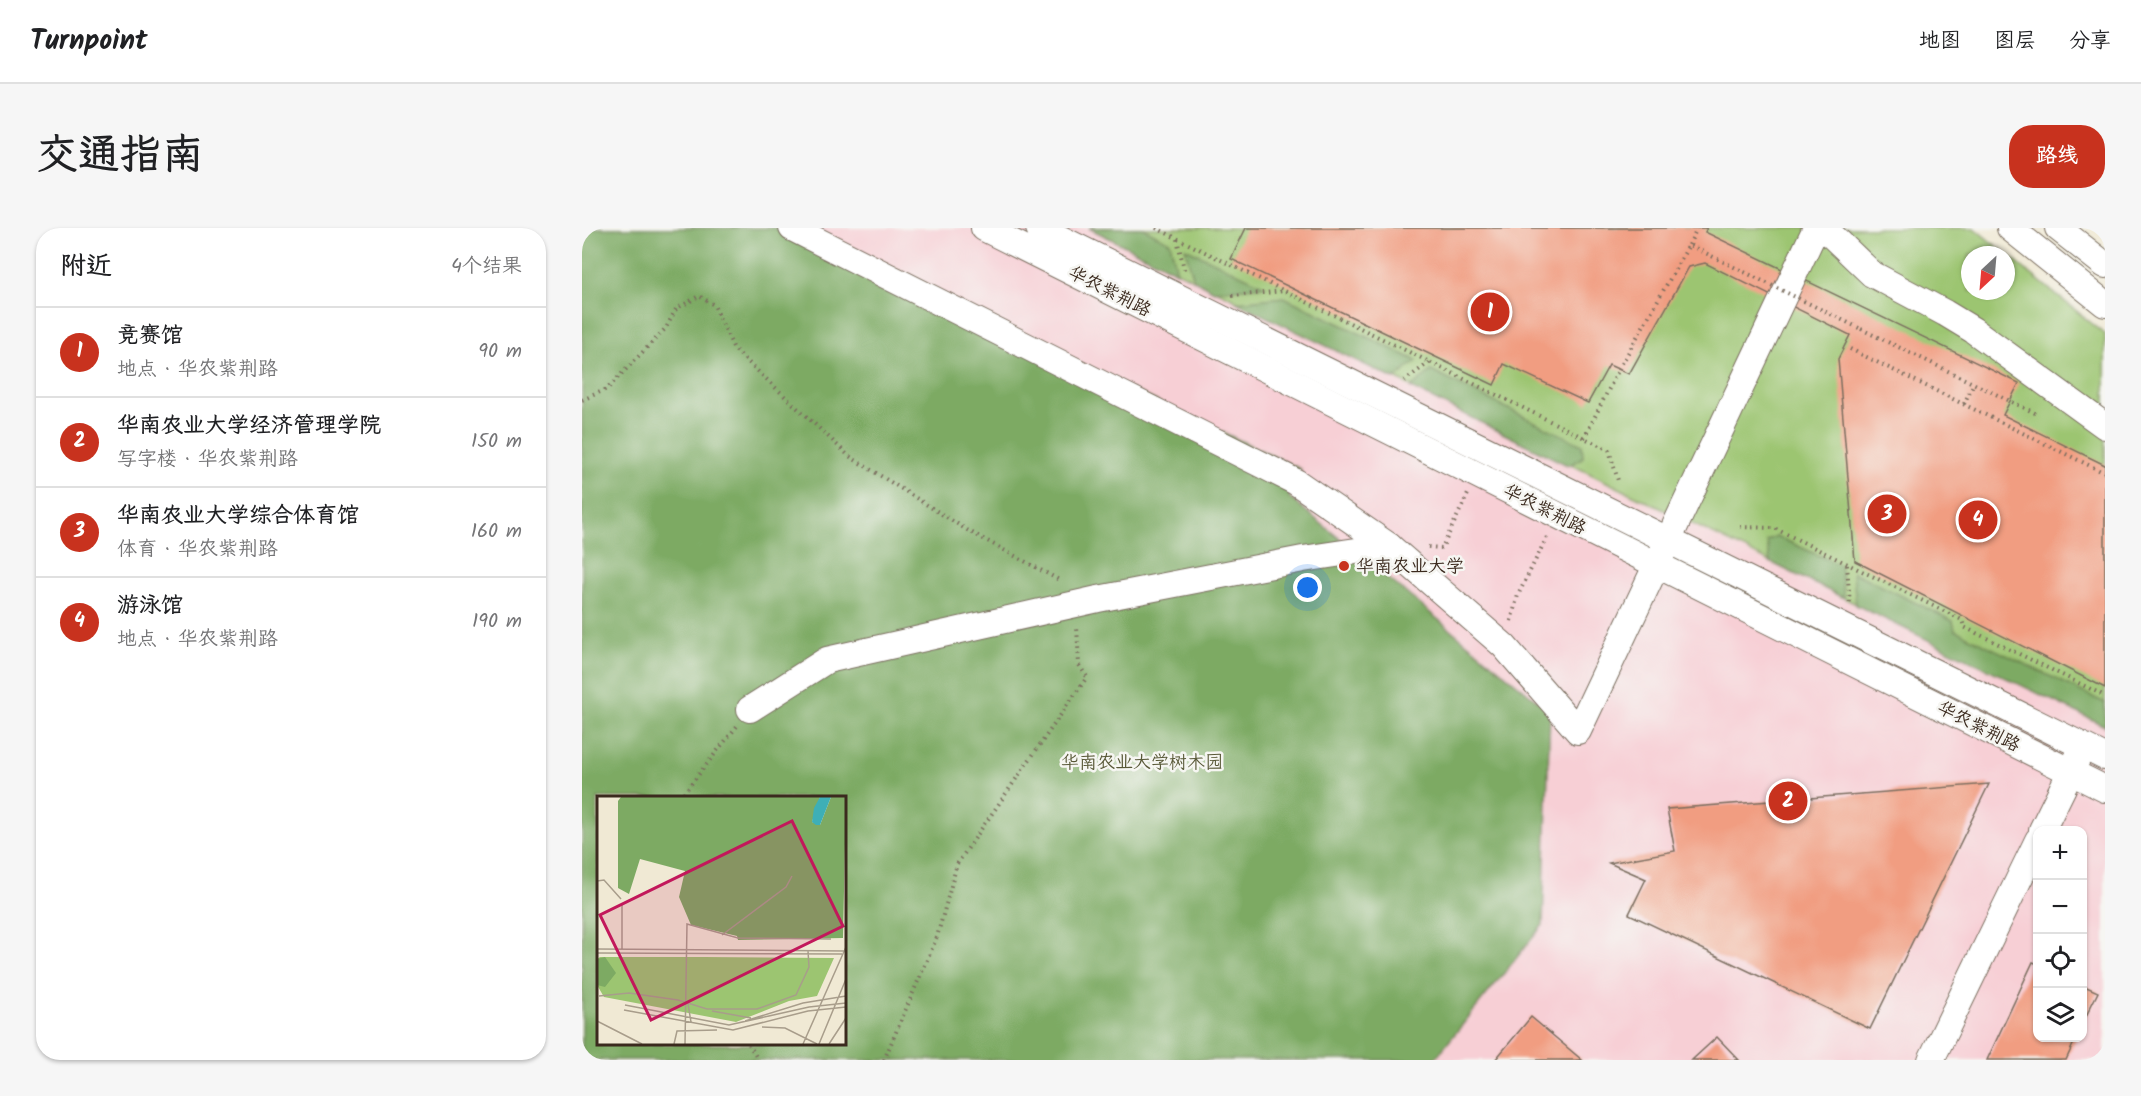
<!DOCTYPE html>
<html lang="zh">
<head>
<meta charset="utf-8">
<style>
  body { margin:0; font-family:Kalam,"LXGW WenKai TC",sans-serif; background:#f6f6f6; color:#202124 }
  .controls { position:absolute; right:18px; bottom:18px; display:grid; overflow:hidden; border-radius:12px; box-shadow:0 2px 4px #0004 }
  .controls button { width:54px; height:54px; display:grid; place-items:center; padding:0; border:0; border-bottom:2px solid #e0e0e0; background:#fff; color:#202124; font:30px sans-serif }
  .compass { position:absolute; left:1379px; top:18px; width:54px; height:54px; border-radius:50%; background:#fff; box-shadow:0 2px 4px #0004; rotate:206deg }
  .you { position:absolute; left:726px; top:360px; width:21px; height:21px; margin:-15px; border:4px solid #fff; border-radius:50%; background:#1a73e8; box-shadow:0 0 0 9px #1a73e833 }
  .badge { display:grid; place-items:center; width:39px; height:39px; border-radius:50%; background:#c8321e; color:#fff; font-size:20px; font-weight:700 }
  .pin { position:absolute; translate:-50% -50%; border:3px solid #fff; box-shadow:0 2px 6px #0006 }
  .list { margin:0; padding:0; list-style:none }
  h2 { display:flex; justify-content:space-between; align-items:center; height:78px; margin:0; padding:0 24px; font-size:26px }
  h2 small { font-size:20px; font-weight:400; color:#757577 }
  .list li { display:grid; grid-template-columns:39px 1fr auto; gap:18px; align-items:center; box-sizing:border-box; height:90px; padding:0 24px; border-top:2px solid #e0e0e0 }
  .list b { display:block; font-size:22px; white-space:nowrap }
  .list p { margin:0; font-size:20px; white-space:nowrap; color:#757577 }
  .list em { font-size:20px; font-style:normal; color:#757577 }
  .icon { flex:none; width:33px; height:33px; fill:none; stroke:currentColor; stroke-width:2; stroke-linecap:round; stroke-linejoin:round }
  .map { position:relative; flex:none; width:1523px; height:832px; overflow:hidden; border-radius:24px }
  header { display:flex; align-items:center; gap:36px; box-sizing:border-box; height:84px; padding:0 30px; background:#fff; border-bottom:2px solid #e0e0e0 }
  header strong { font-size:28px }
  nav { display:flex; gap:33px; margin-inline-start:auto; font-size:21px }
  .intro { display:flex; align-items:center; justify-content:space-between; box-sizing:border-box; height:144px; padding:0 36px }
  h1 { margin:0; font-size:42px }
  .button { padding:15px 27px; border-radius:24px; background:#c8321e; color:#fff; font-size:21px; font-weight:700 }
  main { display:flex; gap:36px; padding:0 36px }
  aside { flex:1; background:#fff; border-radius:24px; box-shadow:0 2px 4px #0004 }
  .map>svg:first-child { display:block }
  .built { fill:#f7cfd5; fill-rule:evenodd }
  .green { fill:#9cc571; stroke:#6c7848; stroke-width:1.5; fill-rule:evenodd }
  .forest { fill:#7daa63; stroke:#5c6a40; stroke-width:1.5; fill-rule:evenodd }
  .building { fill:#f19d81 }
  .lines { fill:none; stroke-linecap:round; stroke-linejoin:round }
  .minor-casing { stroke:#7a6d5e; stroke-width:28 }
  .path { stroke:#7a6d5e; stroke-width:4; stroke-dasharray:1.5 4.5; stroke-linecap:butt }
  .minor { stroke:#fff; stroke-width:26 }
  .path-bridge { stroke:#7a6d5e; stroke-width:4; stroke-dasharray:1.5 4.5; stroke-linecap:butt }
  .poi-dot { fill:#c8321e; stroke:#f6f6f2; stroke-width:2 }
  .labels { text-anchor:middle; stroke-width:5; stroke-linejoin:round; paint-order:stroke }
  .street-label { font-size:18px; fill:#3b2a1e; stroke:#f6f6f2 }
  .poi-label { font-size:18px; fill:#3b2a1e; stroke:#f6f6f2; text-anchor:start }
  .park-label { font-size:18px; fill:#585837; stroke:#f6f6f2 }
  .inset-road { fill:none; stroke:#a89d8b; stroke-width:1.5 }
  .view { fill:#c2185b; fill-opacity:0.15; stroke:#c2185b; stroke-width:3 }
  .inset-edge { fill:none; stroke:#3b2a1e; stroke-width:3 }
</style>
</head>
<body>
<header>
<strong>Turnpoint</strong>
<nav><a>地图</a><a>图层</a><a>分享</a></nav>
</header>
<div class="intro"><h1>交通指南</h1><a class="button">路线</a></div>
<main>
<aside>
<h2>附近<small>4个结果</small></h2>
<ul class="list">
<li><span class="badge">1</span><div><b>竞赛馆</b><p>地点 · 华农紫荆路</p></div><em>90 m</em></li>
<li><span class="badge">2</span><div><b>华南农业大学经济管理学院</b><p>写字楼 · 华农紫荆路</p></div><em>150 m</em></li>
<li><span class="badge">3</span><div><b>华南农业大学综合体育馆</b><p>体育 · 华农紫荆路</p></div><em>160 m</em></li>
<li><span class="badge">4</span><div><b>游泳馆</b><p>地点 · 华农紫荆路</p></div><em>190 m</em></li>
</ul>
</aside>
<div class="map">
<svg width="1523" height="832" viewBox="0 0 1523 832">
  <rect width="100%" height="100%" fill="#f6f6f2"/>
  <filter id="ink" filterUnits="userSpaceOnUse"><feTurbulence type="fractalNoise" baseFrequency=".0167" numOctaves="2"/><feDisplacementMap in="SourceGraphic" scale="12" xChannelSelector="R" yChannelSelector="G"/><feConvolveMatrix kernelMatrix="1 2 1 2 8 2 1 2 1" color-interpolation-filters="sRGB"/></filter>
  <filter id="wash" filterUnits="userSpaceOnUse"><feTurbulence type="fractalNoise" baseFrequency=".008" numOctaves="4" result="noise"/><feDisplacementMap in="SourceGraphic" scale="24" xChannelSelector="R" yChannelSelector="G"/><feGaussianBlur stdDeviation="1.35" result="paint"/><feColorMatrix in="noise" values="0 0 0 0 0 0 0 0 0 0 0 0 0 0 0 0 0 1.4 0 .05"/><feComposite in="paint" operator="in"/></filter>
  <g filter="url(#wash)">
    <rect width="100%" height="100%" fill="#f0e9d4"/>
    <path class="built" d="M0,0H1392L1523,106V832H0ZM1388,27H1424V63H1388ZM16,570H262V816H16ZM1456,602H1500V810H1456Z"/>
    <path class="green" d="M507,0H1392L1523,106V498C1184,333 845,168 507,0ZM1388,27H1424V63H1388Z"/>
    <g class="forest">
      <path d="M0,0H205L719,241L707,269L968,483L961,697L852,832H0ZM16,570H262V816H16Z"/>
      <path d="M507,0H561L588,14L595,44Z"/>
      <path d="M603,20L683,58L632,63L612,52Z"/>
      <path d="M702,69L835,133L812,151L654,74Z"/>
      <path d="M849,143L1000,217L1001,229L987,238L829,160Z"/>
      <path d="M1194,308L1258,337L1262,370L1188,334L1185,313Z"/>
      <path d="M1271,344L1371,393L1373,402L1523,475V498L1274,377Z"/>
    </g>
    <g id="blocks">
      <g class="building">
        <path d="M664,0H1125L1123,4L1437,155L1421,187L1523,237V460L1273,333L1256,131L1268,107L1123,35L1107,39L1047,146L1027,137L1006,175L922,136L912,157L649,31Z"/>
        <path d="M1407,556L1288,801L1047,686L1064,651L1027,635L1093,623L1085,581Z"/>
        <path d="M1451,734L1456,736V810H1494L1484,832H1405Z"/>
        <path d="M1500,757L1516,764L1500,796Z"/>
        <path d="M949,789L1000,832H913Z"/>
        <path d="M1135,809L1157,832H1110Z"/>
      </g>
    </g>
  </g>
  <g filter="url(#ink)">
    <use href="#blocks" fill-opacity="0" stroke="#7a6d5e" stroke-width="1.5"/>
    <g class="lines">
      <g class="minor-casing">
        <g id="minor">
          <path d="M210,0L714,254L807,318L922,418L996,503L1234,0"/>
          <path d="M402,0L1523,561"/>
          <path d="M457,0L1523,529"/>
          <path d="M1242,0L1290,46L1363,85L1391,102L1523,198"/>
          <path d="M1428,0L1523,76"/>
          <path d="M1476,0L1523,37"/>
          <path d="M168,481L245,432L516,371L721,331L807,318"/>
          <path d="M1460,602L1496,529"/>
          <path d="M1349,832L1456,612"/>
        </g>
      </g>
      <g class="path">
        <path d="M574,0L1027,222L1037,256"/>
        <path d="M595,11L603,45"/>
        <path d="M1107,17L1115,0"/>
        <path d="M650,68L702,63"/>
        <path d="M1279,101L1455,186"/>
        <path d="M1268,121L1523,245"/>
        <path d="M822,153L848,134"/>
        <path d="M0,172L25,161L84,100L94,81L117,68L132,77L152,121L267,228L385,302L479,353"/>
        <path d="M1382,176L1391,157"/>
        <path d="M1002,210L1037,141"/>
        <path d="M1158,299L1192,300L1380,392L1382,399L1523,468"/>
        <path d="M846,319L860,320L886,266"/>
        <path d="M1265,337L1268,377"/>
        <path d="M929,393L936,367L965,309"/>
        <path d="M98,570L155,498"/>
        <path d="M167,816L176,832"/>
        <path d="M302,832L355,709L375,636L505,449L497,437L495,398"/>
      </g>
      <use href="#minor" class="minor"/>
      <path class="path-bridge" d="M1037,141L1107,17L1279,101"/>
    </g>
  </g>
  <circle class="poi-dot" cx="762" cy="338" r="6"/>
  <g class="labels">
    <g class="street-label">
      <text transform="translate(528 63) rotate(27)" y="6">华农紫荆路</text>
      <text transform="translate(963 281) rotate(27)" y="6">华农紫荆路</text>
      <text transform="translate(1397 498) rotate(27)" y="6">华农紫荆路</text>
    </g>
    <g class="poi-label">
      <text x="774" y="344">华南农业大学</text>
    </g>
    <g class="park-label">
      <text x="560" y="540">华南农业大学树木园</text>
    </g>
  </g>
  <g transform="translate(15 568)">
    <rect width="249" height="249" fill="#f0e9d4"/>
    <path d="M3,161H107L237,162L220,200L192,205L139,226L7,201L0,189V163Z" fill="#9cc571"/>
    <path d="M24,1H223L215,26L223,29L234,1H249L246,142L141,144L140,140L94,129L82,101L88,75L43,63L32,98L21,92V5ZM8,161L19,177L8,191L0,189V163Z" fill="#7daa63"/>
    <path d="M223,1H234L223,29H219L215,26L217,12Z" fill="#3eafb6"/>
    <path class="inset-road" d="M0,85L7,84L24,103M25,108V153M125,139L189,91L195,80M0,153L248,155M0,157L245,158M2,200L32,197L81,204L110,213H160L199,199L212,171L211,155M91,208L94,226M28,209L132,229L212,211L249,207M27,214L136,234L211,215L249,211M115,215L154,222M0,225L45,248M148,225L206,207L249,200M165,231L188,232L220,248M77,248L80,235L120,234M88,248L90,128L141,142L234,143M206,248L249,151M222,248L249,183M232,248L249,222"/>
    <path class="view" d="M195,25L246,130L54,224L3,119Z"/>
    <rect width="249" height="249" class="inset-edge"/>
  </g>
</svg>
<div class="controls">
<button>+</button>
<button>−</button>
<button><svg class="icon" aria-label="locate" viewBox="0 0 24 24"><circle cx="12" cy="12" r="6"/><path d="M12 2v4M12 18v4M2 12h4M18 12h4"/></svg></button>
<button><svg class="icon" aria-label="layers" viewBox="0 0 24 24"><path d="M12 4l9 5-9 5-9-5zM3 14l9 5 9-5"/></svg></button>
</div>
<svg class="compass" viewBox="-18 -18 36 36"><path d="M0-13l5 13h-10z" fill="#e53935"/><path d="M0 13l5-13h-10z" fill="#757577"/></svg>
<div class="you"></div>
<div class="pin badge" style="left:908px;top:84px">1</div>
<div class="pin badge" style="left:1206px;top:573px">2</div>
<div class="pin badge" style="left:1305px;top:286px">3</div>
<div class="pin badge" style="left:1396px;top:292px">4</div>
</div>
</main>
</body>
</html>
